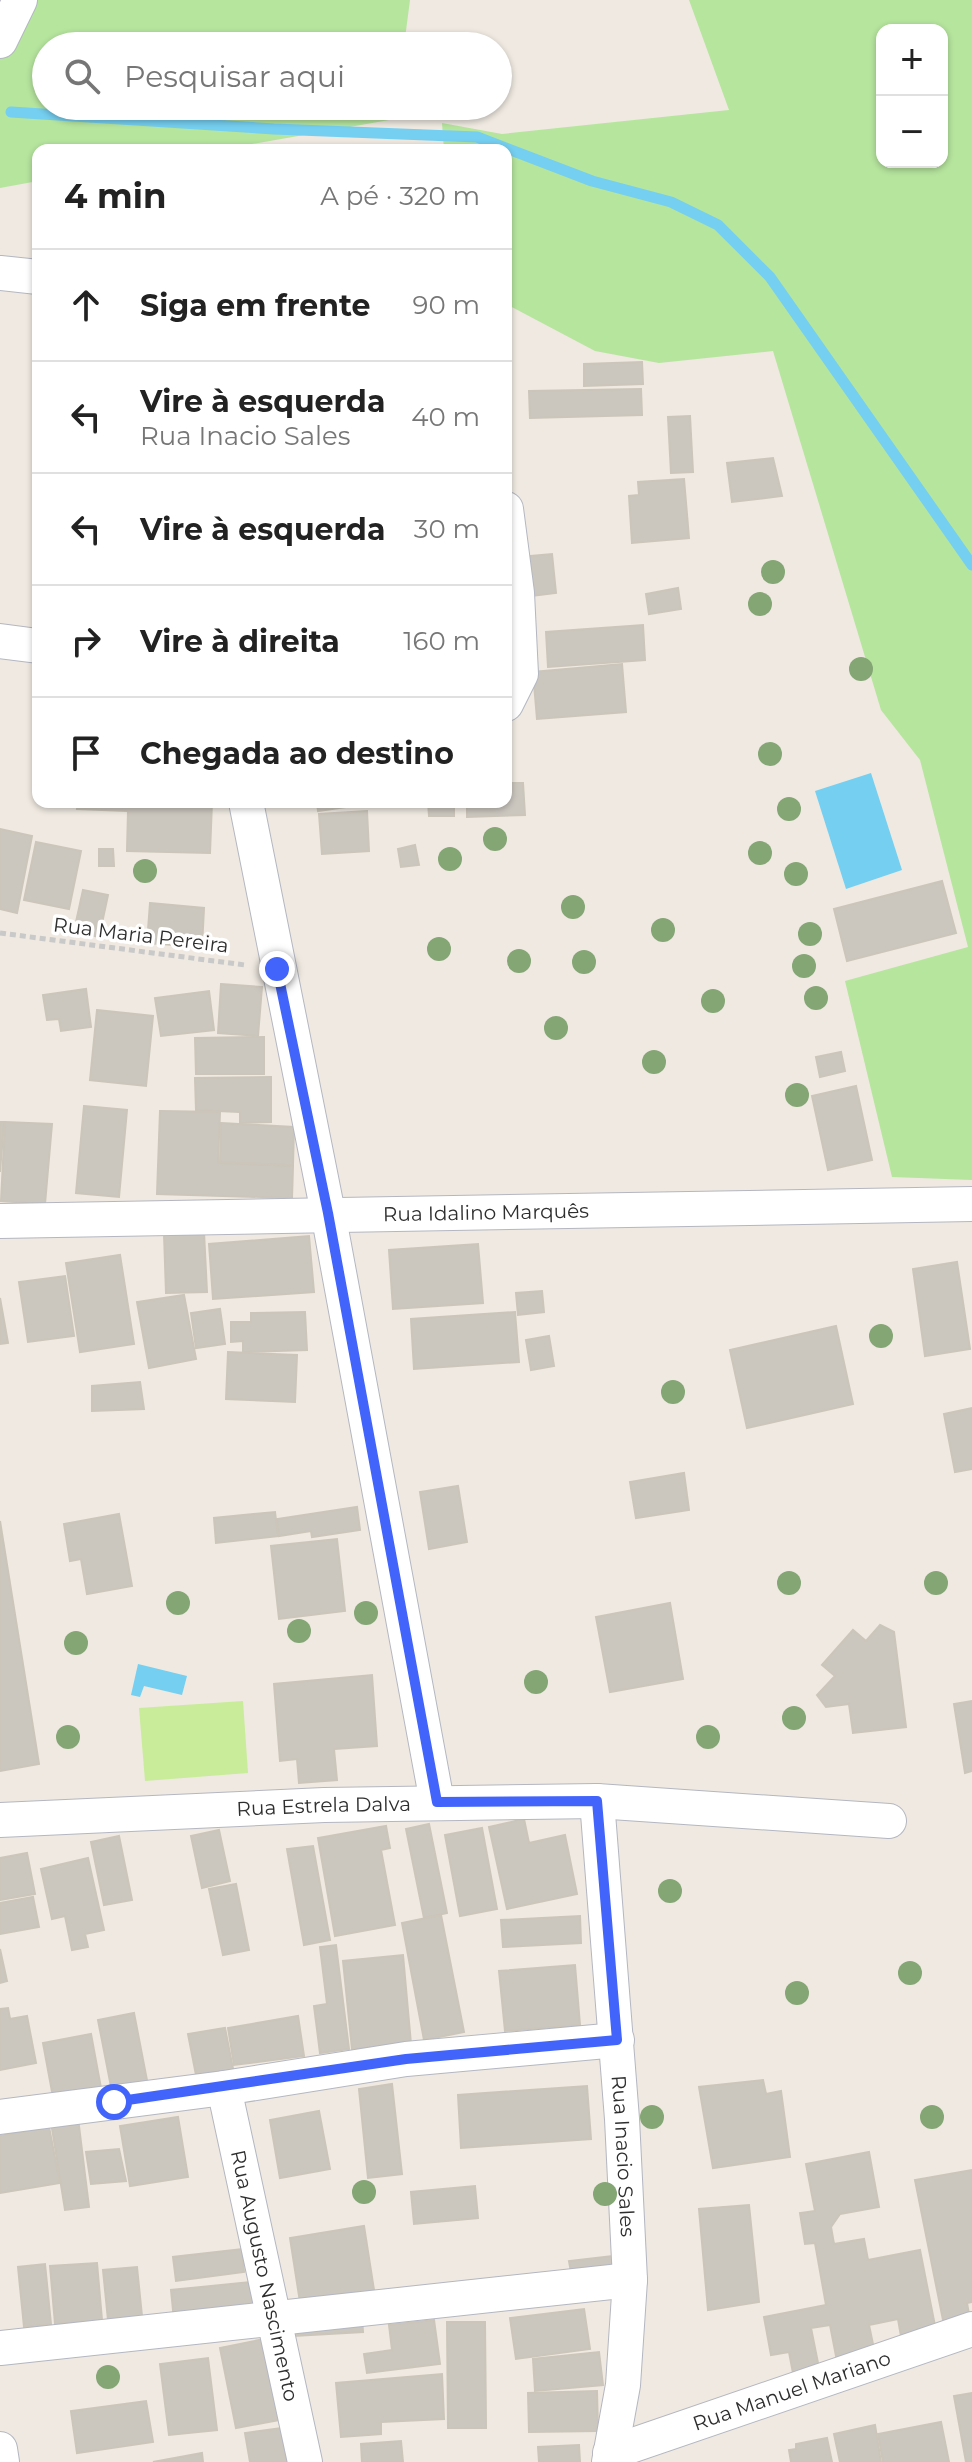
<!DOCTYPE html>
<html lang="pt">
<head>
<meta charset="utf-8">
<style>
  body { margin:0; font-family:Montserrat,sans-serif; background:#f6f6f6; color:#222 }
  .controls { position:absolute; right:24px; top:24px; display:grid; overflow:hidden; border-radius:16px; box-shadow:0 2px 6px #0004 }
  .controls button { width:72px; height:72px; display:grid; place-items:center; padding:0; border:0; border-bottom:2px solid #e0e0e0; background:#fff; color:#222; font:40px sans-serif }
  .stop { position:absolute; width:24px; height:24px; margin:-18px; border:6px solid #4264fb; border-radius:50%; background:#fff }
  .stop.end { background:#4264fb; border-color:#fff; box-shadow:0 2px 8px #0008 }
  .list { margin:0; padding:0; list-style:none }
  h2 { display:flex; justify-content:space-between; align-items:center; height:104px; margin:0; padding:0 32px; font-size:34px }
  h2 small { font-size:26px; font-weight:400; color:#767676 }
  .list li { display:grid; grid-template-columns:52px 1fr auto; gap:24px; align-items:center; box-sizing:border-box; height:112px; padding:0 32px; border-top:2px solid #e0e0e0 }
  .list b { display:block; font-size:30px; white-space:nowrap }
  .list p { margin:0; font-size:26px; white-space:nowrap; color:#767676 }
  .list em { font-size:26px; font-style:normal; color:#767676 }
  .icon { flex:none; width:44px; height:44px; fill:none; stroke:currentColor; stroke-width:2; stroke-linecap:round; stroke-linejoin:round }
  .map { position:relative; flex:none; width:972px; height:2462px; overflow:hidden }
  .search { position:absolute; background:#fff; box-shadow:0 2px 6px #0004; left:32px; top:32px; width:480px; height:88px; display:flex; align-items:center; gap:20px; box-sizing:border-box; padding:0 28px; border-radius:44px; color:#767676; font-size:30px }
  .panel { position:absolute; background:#fff; box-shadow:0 2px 6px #0004; left:32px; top:144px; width:480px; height:664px; border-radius:16px }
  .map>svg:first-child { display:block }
  .green { fill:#b6e59e; fill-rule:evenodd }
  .pitch { fill:#c9ec9a }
  .water { fill:#75cff0 }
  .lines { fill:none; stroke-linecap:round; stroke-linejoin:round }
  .stream { stroke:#75cff0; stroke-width:11 }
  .building { fill:#cbc7bf; stroke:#cbc5ba; stroke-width:2 }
  .street-casing { stroke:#b4b7c1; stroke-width:36 }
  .path { stroke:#c9c9c9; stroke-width:5; stroke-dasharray:6 4; stroke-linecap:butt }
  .street { stroke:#fff; stroke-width:34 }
  .tree { fill:#84a574 }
  .route { stroke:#4264fb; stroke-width:10 }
  .labels { text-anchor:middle; stroke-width:7; stroke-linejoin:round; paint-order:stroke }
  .street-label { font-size:20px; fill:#2e2e2e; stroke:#fff }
</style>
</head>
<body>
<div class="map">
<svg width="972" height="2462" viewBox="0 0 972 2462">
  <rect width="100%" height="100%" fill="#efe9e1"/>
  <g class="green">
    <path d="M0,0H410L404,46H46V106H396L395,119L218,150H38V181L0,188Z"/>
    <path d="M689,0H972V1180L892,1177L845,981L968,947L920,760L881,710L773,351L659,363L595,351L506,304V150H444L442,123L502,134L729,110ZM942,30V162H882V30Z"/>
  </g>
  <path class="pitch" d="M243,1701L248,1773L145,1781L139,1708Z"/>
  <g class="water">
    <path d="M871,773L902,870L846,889L815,791Z"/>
    <path d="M138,1664L187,1676L182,1695L144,1686L140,1697L131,1695Z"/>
  </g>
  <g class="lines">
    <path class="stream" d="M11,112L274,129L477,137L592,181L671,202L718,225L770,277L972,565"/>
  </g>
  <g class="building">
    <path d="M34,206L38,207V226H34Z"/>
    <path d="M642,362L643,384L584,386V364Z"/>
    <path d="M641,389L642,415L530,418L529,391Z"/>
    <path d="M690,416L693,472L671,473L668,417Z"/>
    <path d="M773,458L782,496L732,502L727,463Z"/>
    <path d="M684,479L689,538L632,543L629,496L639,495L638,482Z"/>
    <path d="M552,554L556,593L524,597L520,557Z"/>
    <path d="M678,588L681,609L649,614L646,594Z"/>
    <path d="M643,625L645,660L548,667L546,632Z"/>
    <path d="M622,664L626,712L537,719L533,672Z"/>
    <path d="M506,783H523L525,815L467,817V802H506Z"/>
    <path d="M78,802H212L210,853L127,851L128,811L77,809Z"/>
    <path d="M317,802H380L318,811Z"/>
    <path d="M428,802H454V816H429Z"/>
    <path d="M367,811L369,851L322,854L319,814Z"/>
    <path d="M0,829L32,836L17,913L0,909Z"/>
    <path d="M36,842L81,851L69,909L24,900Z"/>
    <path d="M415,845L419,865L401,867L398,849Z"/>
    <path d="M99,849H113L114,866H99Z"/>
    <path d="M942,881L956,933L847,961L834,909Z"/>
    <path d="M83,890L108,895L99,937L74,931Z"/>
    <path d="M150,903L204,908L202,947L147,943Z"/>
    <path d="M221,984L262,987L258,1036L218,1033Z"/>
    <path d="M86,989L91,1027L61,1031L59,1019L47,1020L43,995Z"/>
    <path d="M209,991L214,1030L161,1036L155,998Z"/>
    <path d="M97,1010L153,1016L146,1086L90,1080Z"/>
    <path d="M264,1037V1074H196L195,1038Z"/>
    <path d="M841,1052L845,1071L820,1077L816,1057Z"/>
    <path d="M271,1077V1122L240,1123V1112L196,1110L195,1078Z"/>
    <path d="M856,1086L872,1160L828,1170L812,1096Z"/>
    <path d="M84,1106L127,1110L119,1197L76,1193Z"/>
    <path d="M160,1111L220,1112L218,1163L293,1166L292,1198L157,1194Z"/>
    <path d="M0,1122H4L0,1172Z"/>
    <path d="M5,1122L52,1124L45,1204L1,1201Z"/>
    <path d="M221,1123L294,1127L293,1165L220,1162Z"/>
    <path d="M204,1232L207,1292L166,1293L164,1234Z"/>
    <path d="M309,1236L314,1292L213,1299L209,1244Z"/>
    <path d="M478,1244L483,1303L393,1309L389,1250Z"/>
    <path d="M120,1255L134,1344L80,1352L66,1263Z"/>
    <path d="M957,1262L970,1349L925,1356L913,1269Z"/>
    <path d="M65,1276L74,1336L28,1342L19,1282Z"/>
    <path d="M542,1291L544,1312L518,1315L516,1293Z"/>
    <path d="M184,1295L196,1359L149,1368L137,1302Z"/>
    <path d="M0,1298L8,1343L0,1344Z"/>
    <path d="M220,1309L225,1344L196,1348L191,1313Z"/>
    <path d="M305,1312L307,1350L243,1352V1341L231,1342V1322H251V1313Z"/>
    <path d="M515,1312L519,1362L414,1369L411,1319Z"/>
    <path d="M836,1326L853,1404L747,1428L730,1350Z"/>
    <path d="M549,1336L554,1366L531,1370L526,1340Z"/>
    <path d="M228,1352L297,1355L295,1402L226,1399Z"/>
    <path d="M140,1382L144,1409L92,1411V1386Z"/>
    <path d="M972,1408V1469L955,1472L944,1414Z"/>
    <path d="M684,1473L689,1510L636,1518L630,1482Z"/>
    <path d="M458,1486L467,1542L429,1549L420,1492Z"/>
    <path d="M357,1507L360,1530L312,1537L311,1531L279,1536L277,1519Z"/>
    <path d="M275,1512L278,1536L216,1543L214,1518Z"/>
    <path d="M119,1514L132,1586L87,1594L81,1559L70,1561L64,1524Z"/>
    <path d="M0,1521L39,1764L0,1771Z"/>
    <path d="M337,1539L345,1611L279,1619L271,1546Z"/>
    <path d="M670,1603L683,1679L610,1692L596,1617Z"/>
    <path d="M880,1625L894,1632L906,1727L853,1733L849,1704L826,1707L817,1695L835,1676L822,1665L853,1630L866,1641Z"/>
    <path d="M372,1675L377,1746L334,1749L337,1780L299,1783L297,1759L280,1761L274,1684Z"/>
    <path d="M972,1701V1771L965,1773L954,1704Z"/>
    <path d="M524,1819L529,1843L565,1835L577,1894L507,1909L489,1827Z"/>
    <path d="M429,1824L447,1913L424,1918L406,1829Z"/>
    <path d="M386,1826L390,1848L381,1850L395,1925L335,1936L318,1838Z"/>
    <path d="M482,1828L497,1909L460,1916L445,1835Z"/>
    <path d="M219,1830L230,1881L202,1888L191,1836Z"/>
    <path d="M119,1836L132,1900L104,1905L91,1842Z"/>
    <path d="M313,1846L330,1940L304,1945L287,1849Z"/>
    <path d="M27,1853L35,1894L0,1900V1858Z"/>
    <path d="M88,1858L104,1930L85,1934L88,1947L72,1950L65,1916L52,1919L41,1869Z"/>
    <path d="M236,1884L249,1950L223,1955L209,1889Z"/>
    <path d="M33,1897L39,1927L0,1934V1903Z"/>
    <path d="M441,1915L464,2032L424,2040L402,1923Z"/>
    <path d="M580,1916L581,1943L503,1947L501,1920Z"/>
    <path d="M336,1945L349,2049L320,2053L314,2006L327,2004L320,1947Z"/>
    <path d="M0,1949L7,1981L0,1983Z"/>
    <path d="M403,1955L411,2044L352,2049L343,1961Z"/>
    <path d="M575,1965L580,2025L505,2031L499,1971Z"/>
    <path d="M8,2008L10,2019L27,2016L36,2063L0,2070V2009Z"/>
    <path d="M134,2013L150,2096L114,2102L98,2020Z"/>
    <path d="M298,2016L304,2056L234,2065L228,2028Z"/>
    <path d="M225,2028L234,2074L197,2080L188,2034Z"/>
    <path d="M91,2034L101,2088L53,2097L43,2043Z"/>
    <path d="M763,2080L766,2094L781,2091L790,2157L713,2168L699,2087Z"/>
    <path d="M392,2084L402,2174L368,2178L359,2089Z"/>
    <path d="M587,2086L591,2139L461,2148L458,2095Z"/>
    <path d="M319,2111L330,2169L280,2178L270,2120Z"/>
    <path d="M178,2117L188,2177L130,2186L120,2126Z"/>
    <path d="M78,2118L89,2207L65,2210L51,2122Z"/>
    <path d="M49,2127L60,2183L0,2193V2136Z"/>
    <path d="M119,2149L126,2181L91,2184L86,2152Z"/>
    <path d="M869,2152L879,2207L840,2214L831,2227L834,2244L864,2239L868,2260L920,2250L937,2336L902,2342L898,2319L869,2325L875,2354L837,2361L830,2325L811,2328L819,2368L793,2373L789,2352L771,2355L764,2317L826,2305L815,2243L805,2244L800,2213L815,2211L806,2164Z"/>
    <path d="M972,2170V2302L967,2303L971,2325L945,2330L915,2180Z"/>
    <path d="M475,2186L478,2218L414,2224L411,2192Z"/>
    <path d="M749,2205L759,2302L708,2310L699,2209Z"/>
    <path d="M364,2226L374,2290L300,2302L290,2238Z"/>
    <path d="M242,2249L244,2272L176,2281L173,2257Z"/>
    <path d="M612,2256L614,2279L573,2283L569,2261Z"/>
    <path d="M97,2263L102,2320L55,2324L50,2266Z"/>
    <path d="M45,2264L51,2324L24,2327L18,2267Z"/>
    <path d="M137,2267L142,2316L108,2320L103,2270Z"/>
    <path d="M261,2281L265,2311L174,2320L171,2290Z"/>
    <path d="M584,2309L590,2349L516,2359L510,2318Z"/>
    <path d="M362,2318L363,2332L294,2336L293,2322Z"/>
    <path d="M434,2320L440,2364L367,2373L364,2354L392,2350L389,2325Z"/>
    <path d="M447,2322H485L486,2428H448Z"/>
    <path d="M269,2338L285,2419L236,2428L220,2348Z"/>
    <path d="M599,2352L603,2385L535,2391L533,2359Z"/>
    <path d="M208,2358L217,2430L169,2435L160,2364Z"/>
    <path d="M442,2374L444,2419L381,2422V2434L341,2437L336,2383Z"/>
    <path d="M597,2391L598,2431L529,2432L528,2393Z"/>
    <path d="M972,2393V2462H966L954,2396Z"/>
    <path d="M146,2401L153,2442L77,2453L71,2411Z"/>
    <path d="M941,2422L949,2462H883L878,2434Z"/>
    <path d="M875,2425L881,2462H840L834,2434Z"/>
    <path d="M281,2428L287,2462H250L245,2433Z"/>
    <path d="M827,2438L832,2462H791L789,2450L796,2449V2444Z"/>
    <path d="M401,2441L403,2462H362L361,2444Z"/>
    <path d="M579,2445L580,2462H539L538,2447Z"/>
    <path d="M202,2453L203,2462H153Z"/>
  </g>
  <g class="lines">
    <g class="street-casing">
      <g id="street">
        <path d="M0,41L20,0"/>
        <path d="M0,273L38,277"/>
        <path d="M506,509L517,593L521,674L506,704"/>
        <path d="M0,641L38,646"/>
        <path d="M246,802L328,1213L437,1802"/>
        <path id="s1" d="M0,1221L972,1204"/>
        <path id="s2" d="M597,1801L622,2119L630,2280L623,2385L609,2462"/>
        <path id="s3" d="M0,1820L324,1805L597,1801L889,1821"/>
        <path id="s4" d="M224,2088L305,2462"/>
        <path d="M0,2117L224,2088L406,2059L617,2040"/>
        <path d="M0,2348L630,2280"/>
        <path d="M0,2449L2,2462"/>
        <path id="s5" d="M610,2453L972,2329"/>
      </g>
    </g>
    <path class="path" d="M0,933L245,965"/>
    <use href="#street" class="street"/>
  </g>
  <g class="tree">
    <circle cx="773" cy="572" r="12"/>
    <circle cx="760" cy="604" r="12"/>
    <circle cx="861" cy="669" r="12"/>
    <circle cx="770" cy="754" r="12"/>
    <circle cx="789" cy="809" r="12"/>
    <circle cx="495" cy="839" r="12"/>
    <circle cx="760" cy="853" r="12"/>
    <circle cx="450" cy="859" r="12"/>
    <circle cx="145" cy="871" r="12"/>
    <circle cx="796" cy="874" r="12"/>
    <circle cx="573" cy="907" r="12"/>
    <circle cx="663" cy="930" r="12"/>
    <circle cx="810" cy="934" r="12"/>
    <circle cx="439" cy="949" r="12"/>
    <circle cx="519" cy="961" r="12"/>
    <circle cx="584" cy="962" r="12"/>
    <circle cx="804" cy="966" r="12"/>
    <circle cx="816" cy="998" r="12"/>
    <circle cx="713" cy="1001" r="12"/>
    <circle cx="556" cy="1028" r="12"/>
    <circle cx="654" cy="1062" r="12"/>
    <circle cx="797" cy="1095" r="12"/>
    <circle cx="881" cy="1336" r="12"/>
    <circle cx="673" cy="1392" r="12"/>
    <circle cx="789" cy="1583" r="12"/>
    <circle cx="936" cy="1583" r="12"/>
    <circle cx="178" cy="1603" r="12"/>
    <circle cx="366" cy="1613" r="12"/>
    <circle cx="299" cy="1631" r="12"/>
    <circle cx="76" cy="1643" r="12"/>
    <circle cx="536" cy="1682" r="12"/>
    <circle cx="794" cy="1718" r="12"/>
    <circle cx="68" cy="1737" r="12"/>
    <circle cx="708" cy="1737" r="12"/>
    <circle cx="670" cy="1891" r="12"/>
    <circle cx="910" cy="1973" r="12"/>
    <circle cx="797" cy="1993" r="12"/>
    <circle cx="652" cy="2117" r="12"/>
    <circle cx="932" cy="2117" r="12"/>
    <circle cx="364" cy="2192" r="12"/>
    <circle cx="605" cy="2194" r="12"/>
    <circle cx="108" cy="2377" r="12"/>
  </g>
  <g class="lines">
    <path class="route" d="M114,2102L406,2059L617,2040L597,1801L437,1802L328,1213L277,969"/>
  </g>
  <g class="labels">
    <g class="street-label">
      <text transform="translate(141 935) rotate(7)" y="7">Rua Maria Pereira</text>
      <text dy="7" stroke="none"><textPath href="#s1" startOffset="486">Rua Idalino Marquês</textPath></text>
      <text dy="7" stroke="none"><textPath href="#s3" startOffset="324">Rua Estrela Dalva</textPath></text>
      <text dy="7" stroke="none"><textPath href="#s2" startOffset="356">Rua Inacio Sales</textPath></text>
      <text dy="7" stroke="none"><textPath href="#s4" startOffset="192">Rua Augusto Nascimento</textPath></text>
      <text dy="7" stroke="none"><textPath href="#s5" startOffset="192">Rua Manuel Mariano</textPath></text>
    </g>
  </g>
</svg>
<div class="controls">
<button>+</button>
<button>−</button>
</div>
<div class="stop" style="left:114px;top:2102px"></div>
<div class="stop end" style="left:277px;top:969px"></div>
<div class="search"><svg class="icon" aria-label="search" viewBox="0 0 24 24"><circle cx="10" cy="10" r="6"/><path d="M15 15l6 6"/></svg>Pesquisar aqui</div>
<section class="panel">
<h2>4 min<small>A pé · 320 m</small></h2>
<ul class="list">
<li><svg class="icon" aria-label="ahead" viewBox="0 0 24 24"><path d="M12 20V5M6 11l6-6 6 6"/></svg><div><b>Siga em frente</b></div><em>90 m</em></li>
<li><svg class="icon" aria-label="left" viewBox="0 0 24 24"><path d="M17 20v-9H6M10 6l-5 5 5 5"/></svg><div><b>Vire à esquerda</b><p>Rua Inacio Sales</p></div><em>40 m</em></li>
<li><svg class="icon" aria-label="left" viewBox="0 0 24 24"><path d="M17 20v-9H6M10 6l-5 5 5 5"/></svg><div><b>Vire à esquerda</b></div><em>30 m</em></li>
<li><svg class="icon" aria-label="right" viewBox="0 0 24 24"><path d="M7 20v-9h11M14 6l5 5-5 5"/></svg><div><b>Vire à direita</b></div><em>160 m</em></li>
<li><svg class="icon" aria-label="arrive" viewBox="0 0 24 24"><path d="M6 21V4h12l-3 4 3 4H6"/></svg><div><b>Chegada ao destino</b></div></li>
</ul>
</section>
</div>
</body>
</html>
